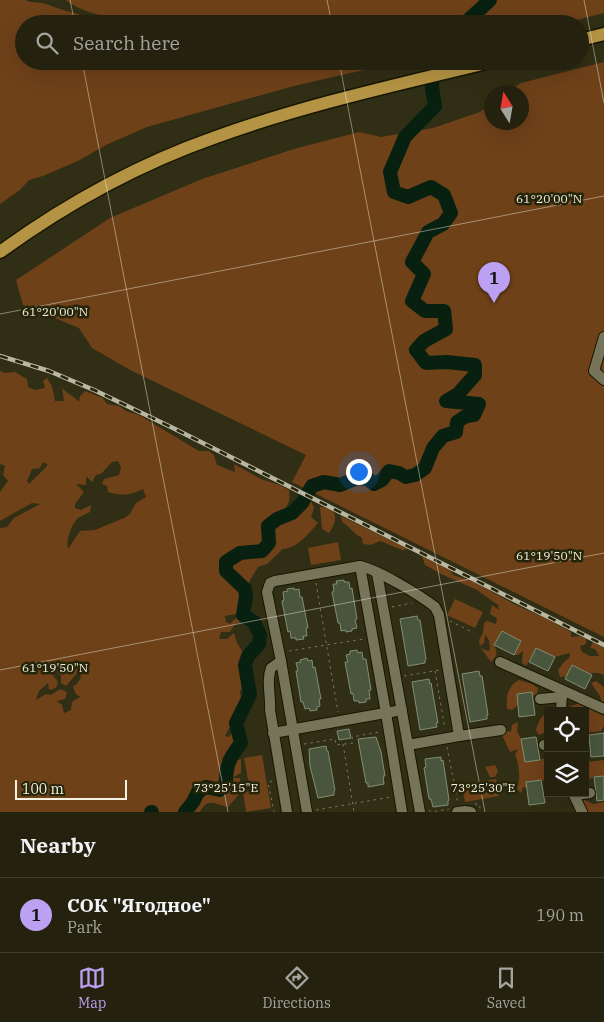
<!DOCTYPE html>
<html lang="en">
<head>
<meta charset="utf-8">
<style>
  body { margin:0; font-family:"IBM Plex Serif",serif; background:#302f1d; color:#f1f3f6 }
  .controls { position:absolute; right:15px; bottom:15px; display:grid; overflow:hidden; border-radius:0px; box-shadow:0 5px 20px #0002 }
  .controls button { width:45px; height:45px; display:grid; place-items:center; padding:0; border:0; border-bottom:1px solid #413f2f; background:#24220f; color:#f1f3f6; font:25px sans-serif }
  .compass { position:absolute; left:484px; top:85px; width:45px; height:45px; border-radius:50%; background:#24220f; box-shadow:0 5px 20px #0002; rotate:349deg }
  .scale { position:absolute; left:15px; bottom:12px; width:112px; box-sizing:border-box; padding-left:5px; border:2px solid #f3f2e2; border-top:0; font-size:14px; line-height:18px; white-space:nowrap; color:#f3f2e2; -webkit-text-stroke:4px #26250a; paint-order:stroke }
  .you { position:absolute; left:358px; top:471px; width:18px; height:18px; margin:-12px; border:4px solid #fff; border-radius:50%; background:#1a73e8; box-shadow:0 0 0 8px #1a73e833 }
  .badge { display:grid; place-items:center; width:32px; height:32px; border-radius:50%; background:#bca0f2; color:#111; font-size:16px; font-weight:700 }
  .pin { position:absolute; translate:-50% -41px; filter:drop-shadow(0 1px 2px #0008) }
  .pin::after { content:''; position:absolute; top:26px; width:18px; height:15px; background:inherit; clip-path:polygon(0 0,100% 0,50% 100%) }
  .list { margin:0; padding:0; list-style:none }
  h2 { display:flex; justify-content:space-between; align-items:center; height:65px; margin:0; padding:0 20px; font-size:21px }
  h2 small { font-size:16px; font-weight:400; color:#a3a49e }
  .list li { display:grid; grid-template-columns:32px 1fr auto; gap:15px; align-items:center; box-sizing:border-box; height:75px; padding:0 20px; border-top:1px solid #413f2f }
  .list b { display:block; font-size:19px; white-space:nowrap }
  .list p { margin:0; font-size:16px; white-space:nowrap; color:#a3a49e }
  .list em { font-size:16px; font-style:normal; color:#a3a49e }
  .icon { flex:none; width:28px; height:28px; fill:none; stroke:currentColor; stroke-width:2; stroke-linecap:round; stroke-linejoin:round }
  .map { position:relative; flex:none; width:604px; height:812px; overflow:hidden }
  .search { position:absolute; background:#24220f; box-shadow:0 5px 20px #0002; left:15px; right:15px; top:15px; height:55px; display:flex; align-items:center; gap:12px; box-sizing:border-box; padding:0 18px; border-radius:28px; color:#a3a49e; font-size:19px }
  .sheet { height:140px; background:#24220f }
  nav { display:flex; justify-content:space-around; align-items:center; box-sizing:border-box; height:70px; border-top:1px solid #413f2f; background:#24220f; font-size:14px; color:#a3a49e }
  nav a { display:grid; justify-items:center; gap:2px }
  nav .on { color:#bca0f2 }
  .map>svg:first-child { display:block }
  .green { fill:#6e4119; fill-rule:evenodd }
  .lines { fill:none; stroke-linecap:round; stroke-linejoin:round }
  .river { stroke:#082010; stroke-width:14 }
  .building { fill:#49553c; stroke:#828f74 }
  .minor-casing { stroke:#181600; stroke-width:12 }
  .major-casing { stroke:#181600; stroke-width:15 }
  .path { stroke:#797761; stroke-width:1; stroke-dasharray:2.5 4; stroke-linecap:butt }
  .minor { stroke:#767559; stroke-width:10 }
  .major { stroke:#b49444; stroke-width:12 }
  .rail-casing { stroke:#b9b7a4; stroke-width:4.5 }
  .rail { stroke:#26250a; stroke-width:2.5; stroke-dasharray:8; stroke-linecap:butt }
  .ticks { fill:none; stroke:#f3f2e2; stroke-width:1; stroke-opacity:0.45 }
  .ticks-label { font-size:12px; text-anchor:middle; fill:#f3f2e2; stroke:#26250a; stroke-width:5; stroke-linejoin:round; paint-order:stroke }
</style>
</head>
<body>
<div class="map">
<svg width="604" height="812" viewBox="0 0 604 812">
  <rect width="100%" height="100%" fill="#302e14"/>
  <g class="green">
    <path d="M0,0H25L30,2L43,3L60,9L112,24H24V61H403L294,86L147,127L106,145L78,161L43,176L29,180L20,190L0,204Z"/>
    <path d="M66,0H604V13L561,24H126L124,17C106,18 80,12 66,0Z"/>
    <path d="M604,62V637L292,482L306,455L130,370L92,348L79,328L23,305L16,280L110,218L202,179L294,149L359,132L381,137L433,128L480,112L491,104L492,122H522V92H507L521,83Z"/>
    <path d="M0,371L5,373L15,372L27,379L28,387L35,390L45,388L43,381L47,378L52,386L55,401H64L62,388C68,394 75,397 79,402L80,396L85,391L103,398L107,404L119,406L126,411L139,415L199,451H209L214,455L217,465L235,472L234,464L261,479L282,486L289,490C291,505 286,511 272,514L270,520L276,524L285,523L290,517L291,506H303L298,499L304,496L311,501L314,508L311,517L318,523C308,534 298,548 283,549L267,564L258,567L243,592L236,614L225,616L226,622L230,624L237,617L248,620L235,624L230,632H221L219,639H227L234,633L237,643L244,654L242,664L248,672L245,677L247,684L240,691L242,704L225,736L229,737L239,723L243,729V737L222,758L234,761L241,759V773L232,778H240C242,795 238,795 228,807C215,804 207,797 200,812H0V528L7,527L14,518L40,504L32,503L0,521V492L8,481L3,475L5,466L0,464ZM118,461L121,468L119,475L104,479L102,484L107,486L108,492C123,496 128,496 143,489L146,497L136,503L130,514L124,518L95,530L80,531L68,549C66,540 71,525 78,518C81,516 86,514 90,512L91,505L81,510L75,508V504L84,492L76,484L86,485V476L92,482L96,475L101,474L112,462ZM43,462L48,465L29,484L27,481L32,469L40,468ZM79,671L81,678L76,685L73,686L75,693L80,697L72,702L71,710L64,713L62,705L57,701L65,699L67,692L60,689L51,695L46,694L36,700L39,691L48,683L49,690L56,688L58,682L52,674L57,672L61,676V683L66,686Z"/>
    <path d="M320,507C339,508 338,520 329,533L322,529Z"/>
    <path d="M341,516L408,549L402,550L380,541L371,545L363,544L362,538C354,534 350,527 342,522Z"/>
    <path d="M338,542L341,560L311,565L308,548Z"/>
    <path d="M422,556L449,568L453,575L472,581L516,605L545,618L571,632V637L579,636L586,638V644L580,646L582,652L590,656H599L595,649L590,648L593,642L604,648V675L598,673H589L572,665L567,676L560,677L558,670L564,662L569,658L570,653L555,657L536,648L526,666L522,663L523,651L518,655H514L521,641L502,631L494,645C498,653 497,656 491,662L481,648L488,651L490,650L489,640L485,635L484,643L480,646L479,640L483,633L484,623L487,621L496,624L497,618L490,614L492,605L499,610L498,605L477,590L441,574L425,565Z"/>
    <path d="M455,599L483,612L475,628L447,615Z"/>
    <path d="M519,680L532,684L538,688L537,694L533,696L532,692L517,694L518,705L512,710L507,709C506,696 507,687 519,680Z"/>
    <path d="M596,681L604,687V701L602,702L600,696L591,683Z"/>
    <path d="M580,703L604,716V726L601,731L585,733V711H567L566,708Z"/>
    <path d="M548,712V735L544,733L539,735L536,730C538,722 541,716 548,712Z"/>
    <path d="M518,722L517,731L521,739L525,762L548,758V780L526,782L527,788L523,787L521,793L517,789C521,777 519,766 515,754L518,749L510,752L502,735L507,731L511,732L512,725Z"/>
    <path d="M262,755L271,808L246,812L243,792L250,791L244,758Z"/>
    <path d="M604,760V776L594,777L585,781V762Z"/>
    <path d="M495,765L498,771L495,777H490L485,767Z"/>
    <path d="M496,779L499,796L465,802L462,784Z"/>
    <path d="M583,799L593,804L604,802V812H586Z"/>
  </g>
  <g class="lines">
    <g class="river">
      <path d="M464,24L490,0"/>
      <path d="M151,812H152"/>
      <path d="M185,812L193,802L198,792L206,787L220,790L226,783C226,765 230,757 241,743L236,723L250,695L245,665L248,656L259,644L260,635L254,622L243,615L246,596L245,589L226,571V562L240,553L262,551L269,543L268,526L277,519L292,513L302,503L312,486L324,482L340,485L357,478L368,479L374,484L382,480L389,471L399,473L406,477L415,475L425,468L433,448L443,436L456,432L457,422L466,416L474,415L479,404L446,401L458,394L475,375V365L447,362L426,363L416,350L424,341L446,329L444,311H425L412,301L424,274L412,262L428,232L443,224L451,213L444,195L431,187L408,197L394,192L390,172L405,137L435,106L432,88L433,61"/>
    </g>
  </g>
  <g class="building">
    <path d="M344,580V582H349L350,589L352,588L357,619L355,620L357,628L352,629V631L346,632L345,630L341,631L340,623H338L332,592L334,591L333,584H337L336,581Z"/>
    <path d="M294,588V590L299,589L300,597H302L308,628H306L307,636H303L304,639L296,640V638H291L290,631L288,632L282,601L284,600L283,592L288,591L287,589Z"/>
    <path d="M417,616L418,620H420L426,659L425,660V663L408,666L400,619Z"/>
    <path d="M502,631L521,641L514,655L494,645Z"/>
    <path d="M536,648L555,657L548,671L529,662Z"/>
    <path d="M357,650L358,653L362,652L363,659H366L371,690H369L370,699H366V702L359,703V701H354L353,693L351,694L345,662H348L346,655L350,654V651Z"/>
    <path d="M307,658L308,661L312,660L313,668L315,667L321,699H319L320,706L317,707V710L310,711L309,708L305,709L303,702H301L296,671H298L296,663L301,662L300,660Z"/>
    <path d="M572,665L592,675L585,689L565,679Z"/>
    <path d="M479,671L480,676H482L488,715H487V719L470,722L462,674Z"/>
    <path d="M429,679L430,684L431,683L438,723H436L437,727L420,730L412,682Z"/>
    <path d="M532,692L535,715L519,717L517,694Z"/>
    <path d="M349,729L351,738L339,740L337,731Z"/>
    <path d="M604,733V756L591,757L589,735Z"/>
    <path d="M376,737L381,752L385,776H383L384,784L368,787V783H366L358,739Z"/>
    <path d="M536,737L540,760L525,762L521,739Z"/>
    <path d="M326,746L327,751H328L335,790L334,791V795L318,798L310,766L309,749Z"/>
    <path d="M441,757V761L443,760L449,800L448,801V805L433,807L431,799H429L424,768L426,767L425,759Z"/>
    <path d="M604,776V800L597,801L594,777Z"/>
    <path d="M541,780L545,803L529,805L526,782Z"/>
  </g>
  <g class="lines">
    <g class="minor-casing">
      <g id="minor">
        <path d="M604,337L594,371L604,380"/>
        <path d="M360,566L386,713L402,812"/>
        <path d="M377,573L420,812"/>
        <path d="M281,661L271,668C266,682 271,695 270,710L287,812"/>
        <path d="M500,662L604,709"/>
        <path d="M540,699L562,697"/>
        <path d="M561,711L562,692"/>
        <path d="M273,733L402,710"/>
        <path d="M459,736L501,730"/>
        <path d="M544,745H548"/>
        <path d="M573,793L582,812"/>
        <path d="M574,795L590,793"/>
        <path d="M307,812L281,661L267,592L270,583L275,581L360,566C378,570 420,595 435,607L439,615L459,736L408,745"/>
        <path d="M457,812L465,811L471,812"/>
      </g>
    </g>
    <g class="major-casing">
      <g id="major">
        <path d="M580,40L604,34"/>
        <path d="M0,252C66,204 139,164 216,137C307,104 401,84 494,61"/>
      </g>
    </g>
    <g class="path">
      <path d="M316,583L338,712"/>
      <path d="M392,607L412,603"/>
      <path d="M450,621L472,632"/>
      <path d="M289,651L364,639"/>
      <path d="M435,671L445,729"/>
      <path d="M404,676L440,670"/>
      <path d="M304,744L335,739L336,745L353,743L352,737L379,732"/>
      <path d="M343,744L354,812"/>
      <path d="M447,747L458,804"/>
      <path d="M272,781L268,783L274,812"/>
      <path d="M475,804H479L480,808"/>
      <path d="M316,810L391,797"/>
      <path d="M429,810L431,812L449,809"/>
    </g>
    <use href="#minor" class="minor"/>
    <use href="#major" class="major"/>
    <g class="rail-casing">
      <path id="rail" d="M0,356L49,371L94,390L175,429L604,645"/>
    </g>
    <use href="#rail" class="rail"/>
  </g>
  <path class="ticks" d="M70,0L75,24M327,0L332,24M584,0L604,103M82,61L228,812M339,61L485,812M0,314L604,196M0,670L604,553"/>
  <g class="ticks-label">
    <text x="549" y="203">61°20'00"N</text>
    <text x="55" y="316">61°20'00"N</text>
    <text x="549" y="560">61°19'50"N</text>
    <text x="55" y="672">61°19'50"N</text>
    <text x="226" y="792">73°25'15"E</text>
    <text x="483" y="792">73°25'30"E</text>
  </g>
</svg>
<div class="controls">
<button><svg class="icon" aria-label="locate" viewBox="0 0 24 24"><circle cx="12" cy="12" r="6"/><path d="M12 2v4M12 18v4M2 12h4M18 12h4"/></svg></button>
<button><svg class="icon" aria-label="layers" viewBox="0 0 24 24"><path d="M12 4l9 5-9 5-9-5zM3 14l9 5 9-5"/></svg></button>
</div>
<svg class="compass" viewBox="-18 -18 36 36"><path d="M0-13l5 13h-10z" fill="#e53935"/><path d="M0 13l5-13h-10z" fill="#a3a49e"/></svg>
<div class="scale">100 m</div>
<div class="you"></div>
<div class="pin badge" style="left:494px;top:303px">1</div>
<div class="search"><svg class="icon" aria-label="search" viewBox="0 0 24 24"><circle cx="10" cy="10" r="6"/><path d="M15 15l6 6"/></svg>Search here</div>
</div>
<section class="sheet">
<h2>Nearby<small></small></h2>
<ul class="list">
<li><span class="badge">1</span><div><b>СОК &quot;Ягодное&quot;</b><p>Park</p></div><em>190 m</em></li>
</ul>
</section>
<nav>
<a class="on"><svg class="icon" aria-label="map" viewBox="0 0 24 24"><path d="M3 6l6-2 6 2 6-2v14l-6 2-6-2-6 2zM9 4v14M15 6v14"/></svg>Map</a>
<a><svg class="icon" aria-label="directions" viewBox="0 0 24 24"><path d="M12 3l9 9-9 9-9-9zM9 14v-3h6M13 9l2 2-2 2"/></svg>Directions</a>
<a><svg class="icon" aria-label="saved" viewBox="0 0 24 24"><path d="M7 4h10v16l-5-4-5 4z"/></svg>Saved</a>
</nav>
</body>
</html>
